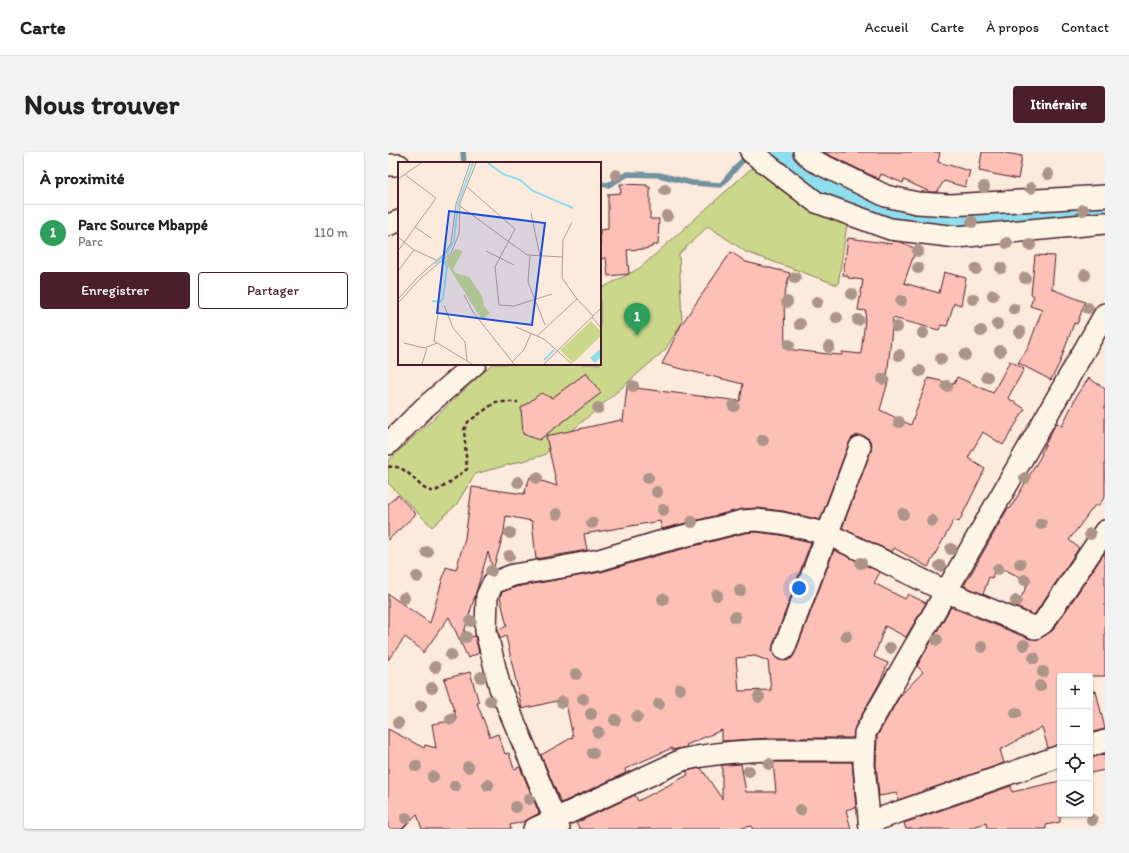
<!DOCTYPE html>
<html lang="fr">
<head>
<meta charset="utf-8">
<style>
  body { margin:0; font-family:Itim,sans-serif; background:#f2f2f2; color:#222 }
  .controls { position:absolute; right:12px; bottom:12px; display:grid; overflow:hidden; border-radius:4px; box-shadow:0 1px 3px #0004 }
  .controls button { width:36px; height:36px; display:grid; place-items:center; padding:0; border:0; border-bottom:1px solid #e0e0e0; background:#fff; color:#222; font:20px sans-serif }
  .you { position:absolute; left:411px; top:436px; width:14px; height:14px; margin:-10px; border:3px solid #fff; border-radius:50%; background:#1a73e8; box-shadow:0 0 0 6px #1a73e833 }
  .badge { display:grid; place-items:center; width:26px; height:26px; border-radius:50%; background:#4a1f2b; color:#fff; font-size:13px; font-weight:700 }
  .pin { position:absolute; translate:-50% -33px; filter:drop-shadow(0 1px 2px #0008) }
  .pin::after { content:''; position:absolute; top:21px; width:14px; height:12px; background:inherit; clip-path:polygon(0 0,100% 0,50% 100%) }
  .list { margin:0; padding:0; list-style:none }
  h2 { display:flex; justify-content:space-between; align-items:center; height:52px; margin:0; padding:0 16px; font-size:17px }
  h2 small { font-size:13px; font-weight:400; color:#767676 }
  .list li { display:grid; grid-template-columns:26px 1fr auto; gap:12px; align-items:center; box-sizing:border-box; height:56px; padding:0 16px; border-top:1px solid #e0e0e0 }
  .list b { display:block; font-size:15px; white-space:nowrap }
  .list p { margin:0; font-size:13px; white-space:nowrap; color:#767676 }
  .list em { font-size:13px; font-style:normal; color:#767676 }
  .actions { display:flex; gap:8px; padding:12px 16px }
  .actions a { flex:1; padding:9px 0; border:1px solid #4a1f2b; border-radius:4px; text-align:center; font-size:14px; color:#4a1f2b }
  .actions .main { background:#4a1f2b; color:#fff }
  .icon { flex:none; width:22px; height:22px; fill:none; stroke:currentColor; stroke-width:2; stroke-linecap:round; stroke-linejoin:round }
  .map { position:relative; flex:none; width:717px; height:677px; overflow:hidden; border-radius:4px }
  header { display:flex; align-items:center; gap:24px; box-sizing:border-box; height:56px; padding:0 20px; background:#fff; border-bottom:1px solid #e0e0e0 }
  header strong { font-size:19px }
  nav { display:flex; gap:22px; margin-inline-start:auto; font-size:14px }
  .intro { display:flex; align-items:center; justify-content:space-between; box-sizing:border-box; height:96px; padding:0 24px }
  h1 { margin:0; font-size:28px }
  .button { padding:10px 18px; border-radius:4px; background:#4a1f2b; color:#fff; font-size:14px; font-weight:700 }
  main { display:flex; gap:24px; padding:0 24px }
  aside { flex:1; background:#fff; border-radius:4px; box-shadow:0 1px 3px #0004 }
  .map>svg:first-child { display:block }
  .green { fill:#cbd88c; stroke:#8a7c5c }
  .lines { fill:none; stroke-linecap:round; stroke-linejoin:round }
  .stream { stroke:#73929f; stroke-width:5.5 }
  .canal { stroke:#8fdeed; stroke-width:20 }
  .building { fill:#fcc0b7; stroke:#4a1f2b; fill-rule:evenodd }
  .minor-casing { stroke:#4a1f2b; stroke-width:24 }
  .path { stroke:#4a1f2b; stroke-width:2.5; stroke-dasharray:4 3; stroke-linecap:butt }
  .minor { stroke:#fcf5e5; stroke-width:21 }
  .tree { fill:#ac9488 }
  .inset-river { fill:none; stroke:#8fdeed; stroke-width:2 }
  .inset-road { fill:none; stroke:#b59995; stroke-width:1 }
  .view { fill:#1d4ed8; fill-opacity:0.15; stroke:#1d4ed8; stroke-width:2 }
  .inset-edge { fill:none; stroke:#4a1f2b; stroke-width:2 }
</style>
</head>
<body>
<header>
<strong>Carte</strong>
<nav><a>Accueil</a><a>Carte</a><a>À propos</a><a>Contact</a></nav>
</header>
<div class="intro"><h1>Nous trouver</h1><a class="button">Itinéraire</a></div>
<main>
<aside>
<h2>À proximité<small></small></h2>
<ul class="list">
<li><span class="badge" style="background:#2e9e5b">1</span><div><b>Parc Source Mbappé</b><p>Parc</p></div><em>110 m</em></li>
</ul>
<div class="actions"><a class="main">Enregistrer</a><a>Partager</a></div>
</aside>
<div class="map">
<svg width="717" height="677" viewBox="0 0 717 677">
  <rect width="100%" height="100%" fill="#fceadc"/>
  <filter id="ink" filterUnits="userSpaceOnUse"><feTurbulence type="fractalNoise" baseFrequency=".025" numOctaves="2"/><feDisplacementMap in="SourceGraphic" scale="8" xChannelSelector="R" yChannelSelector="G"/><feConvolveMatrix kernelMatrix="1 2 1 2 8 2 1 2 1" color-interpolation-filters="sRGB"/></filter>
  <g filter="url(#ink)">
    <path class="green" d="M365,15L459,72L450,133L358,100L320,74L291,102L294,171L277,198L156,303L87,322L68,353L44,375L0,331V309L104,212H212V137L252,116Z"/>
    <g class="lines">
      <g class="stream">
        <path d="M75,0L76,11"/>
        <path d="M212,32L220,33L240,22L271,23L304,31L333,33L353,10L361,5"/>
      </g>
      <path class="canal" d="M393,0L429,28L475,48L518,61L555,67H592L717,59"/>
    </g>
    <g class="building">
      <path d="M435,0H552L550,10L582,19L577,35L556,29L549,40H542L516,28L515,31L493,22L491,27Z"/>
      <path d="M594,0H612L634,4L630,27L591,19Z"/>
      <path d="M232,32L259,33V35H262V67H271L270,93H264V95L257,97L239,98L241,122L220,124L218,106L212,107V78L220,77V42L233,41Z"/>
      <path d="M460,86L504,92L505,89L513,90L528,97L516,131L551,141L556,120L578,126L573,153L566,151L559,174L553,173L551,178L505,166L499,226H501L492,258L523,273L540,226L566,232L569,225L605,241L622,209L636,217L620,246L637,257L615,293L595,280L580,306L597,317L571,370L566,368L540,415L506,396L504,400L454,376L483,299L484,293L481,287L476,284L470,283L464,286L461,291L432,368L395,359L369,356L354,357L274,377L272,369L196,382L199,398L148,407L144,369L118,364L116,380L105,418L100,400L74,487L87,484L91,501L80,506L61,465L35,501L34,498L17,485L0,508V442L42,471L58,415L68,418L77,386L84,335L136,342L142,325L169,334L158,284L233,268L235,270L239,235L352,249L355,232L274,212L293,173L343,100L358,110L402,121L396,144L397,197L440,202L454,203V200L473,202L478,159L470,158L475,128L460,126V124L455,123Z"/>
      <path d="M647,103L667,104L664,137L697,150L689,172L686,171L672,210L663,228L630,211L640,196L654,158L642,154L646,144L643,142Z"/>
      <path d="M198,221L213,241L151,288L135,282L133,256L153,241L164,246Z"/>
      <path d="M701,226L717,237V345L709,355L707,353L681,388L691,396L646,463L628,455L641,430L608,413L604,426L601,425L595,442L576,434L620,356L622,357L654,302L653,301L666,275L669,271L674,274L690,241Z"/>
      <path d="M10,343L28,362L0,388V352Z"/>
      <path d="M368,380L392,383L423,390L385,493L384,499L387,505L391,508L398,509L404,506L407,501L446,398L492,420L486,431L517,447L520,442L538,451L518,485L497,474L486,505L500,511L491,532L467,575L465,586H383L334,589V578L298,593L299,595L284,598V596L237,617L238,621L173,651L153,603L185,585L177,547L134,557L118,484L112,487L110,478L119,474L112,445L114,440L128,435L213,420L271,403L357,381ZM367,504L380,509L383,538L351,539L348,506Z"/>
      <path d="M717,400V524H672V592L660,596L654,575L612,598L616,611L510,648L509,641L491,644L488,613L489,584L512,544L535,520L529,514L563,455L642,487L653,486L665,478Z"/>
      <path d="M82,520L91,551H89L102,585L110,582L117,602L121,601L126,617L132,615L151,661L138,669L122,673L123,677H34L29,662L14,677H0V577L36,596L37,593L48,596L44,572L69,568L56,527Z"/>
      <path d="M708,539L717,577L702,581V540Z"/>
      <path d="M717,602V618L702,621V606Z"/>
      <path d="M385,610H464L468,655L458,658L463,677H364V674L352,676L353,677H192L188,671L247,643L250,649L300,623L298,619L313,616L334,647V613H340L353,612L358,640H388Z"/>
      <path d="M672,629V670L658,673V677H599L598,671L579,677H518L516,671L623,634L624,640Z"/>
    </g>
    <g class="lines">
      <g class="minor-casing">
        <g id="minor">
          <path d="M363,0L428,50L502,77L569,85L717,71"/>
          <path d="M416,0L424,8L498,44L529,51L562,53L717,44"/>
          <path d="M0,13H11"/>
          <path d="M0,73L11,69"/>
          <path d="M0,292L36,256L87,212"/>
          <path d="M396,497L472,295"/>
          <path d="M702,594L717,589"/>
          <path d="M482,670L672,604"/>
          <path d="M146,677L294,608C352,594 415,599 475,598"/>
          <path d="M171,677L112,536L98,479L99,444L105,431L125,423L175,415L211,408L268,391L355,369L368,368L394,371L440,382L557,439L647,476L655,471L717,379"/>
          <path d="M482,677L476,613L477,581L717,162"/>
        </g>
      </g>
      <path class="path" d="M0,315C22,311 30,340 45,339C53,339 72,322 79,317L76,278L80,270L108,250H130"/>
      <use href="#minor" class="minor"/>
    </g>
    <g class="tree">
      <circle cx="660" cy="22" r="6"/>
      <circle cx="228" cy="23" r="6"/>
      <circle cx="596" cy="35" r="6"/>
      <circle cx="643" cy="36" r="6"/>
      <circle cx="277" cy="38" r="6"/>
      <circle cx="695" cy="58" r="6"/>
      <circle cx="279" cy="64" r="6"/>
      <circle cx="584" cy="70" r="6"/>
      <circle cx="619" cy="91" r="6"/>
      <circle cx="642" cy="93" r="6"/>
      <circle cx="530" cy="99" r="6"/>
      <circle cx="530" cy="116" r="6"/>
      <circle cx="613" cy="116" r="6"/>
      <circle cx="588" cy="117" r="6"/>
      <circle cx="697" cy="123" r="6"/>
      <circle cx="407" cy="126" r="6"/>
      <circle cx="637" cy="126" r="6"/>
      <circle cx="464" cy="142" r="6"/>
      <circle cx="605" cy="143" r="6"/>
      <circle cx="585" cy="147" r="6"/>
      <circle cx="513" cy="149" r="6"/>
      <circle cx="399" cy="150" r="6"/>
      <circle cx="429" cy="150" r="6"/>
      <circle cx="700" cy="156" r="6"/>
      <circle cx="626" cy="157" r="6"/>
      <circle cx="449" cy="166" r="6"/>
      <circle cx="470" cy="168" r="6"/>
      <circle cx="412" cy="172" r="6"/>
      <circle cx="609" cy="172" r="6"/>
      <circle cx="509" cy="175" r="6"/>
      <circle cx="593" cy="179" r="6"/>
      <circle cx="632" cy="180" r="6"/>
      <circle cx="535" cy="181" r="6"/>
      <circle cx="401" cy="193" r="6"/>
      <circle cx="441" cy="195" r="6"/>
      <circle cx="612" cy="199" r="6"/>
      <circle cx="511" cy="203" r="6"/>
      <circle cx="577" cy="203" r="6"/>
      <circle cx="553" cy="207" r="6"/>
      <circle cx="532" cy="219" r="6"/>
      <circle cx="599" cy="225" r="6"/>
      <circle cx="495" cy="227" r="6"/>
      <circle cx="245" cy="234" r="6"/>
      <circle cx="559" cy="234" r="6"/>
      <circle cx="346" cy="254" r="6"/>
      <circle cx="210" cy="256" r="6"/>
      <circle cx="511" cy="270" r="6"/>
      <circle cx="375" cy="288" r="6"/>
      <circle cx="149" cy="326" r="6"/>
      <circle cx="260" cy="326" r="6"/>
      <circle cx="637" cy="326" r="6"/>
      <circle cx="130" cy="330" r="6"/>
      <circle cx="269" cy="340" r="6"/>
      <circle cx="275" cy="358" r="6"/>
      <circle cx="169" cy="362" r="6"/>
      <circle cx="515" cy="362" r="6"/>
      <circle cx="544" cy="369" r="6"/>
      <circle cx="304" cy="370" r="6"/>
      <circle cx="204" cy="371" r="6"/>
      <circle cx="653" cy="372" r="6"/>
      <circle cx="122" cy="381" r="6"/>
      <circle cx="702" cy="382" r="6"/>
      <circle cx="563" cy="397" r="6"/>
      <circle cx="39" cy="400" r="6"/>
      <circle cx="121" cy="404" r="6"/>
      <circle cx="473" cy="411" r="6"/>
      <circle cx="632" cy="412" r="6"/>
      <circle cx="552" cy="414" r="6"/>
      <circle cx="610" cy="417" r="6"/>
      <circle cx="103" cy="419" r="6"/>
      <circle cx="29" cy="425" r="6"/>
      <circle cx="637" cy="428" r="6"/>
      <circle cx="352" cy="439" r="6"/>
      <circle cx="329" cy="443" r="6"/>
      <circle cx="16" cy="446" r="6"/>
      <circle cx="275" cy="447" r="6"/>
      <circle cx="628" cy="449" r="6"/>
      <circle cx="347" cy="465" r="6"/>
      <circle cx="83" cy="469" r="6"/>
      <circle cx="458" cy="484" r="6"/>
      <circle cx="78" cy="485" r="6"/>
      <circle cx="549" cy="488" r="6"/>
      <circle cx="636" cy="493" r="6"/>
      <circle cx="594" cy="495" r="6"/>
      <circle cx="502" cy="496" r="6"/>
      <circle cx="63" cy="503" r="6"/>
      <circle cx="646" cy="506" r="6"/>
      <circle cx="47" cy="515" r="6"/>
      <circle cx="655" cy="520" r="6"/>
      <circle cx="188" cy="522" r="6"/>
      <circle cx="93" cy="525" r="6"/>
      <circle cx="652" cy="534" r="6"/>
      <circle cx="44" cy="536" r="6"/>
      <circle cx="292" cy="537" r="6"/>
      <circle cx="371" cy="545" r="6"/>
      <circle cx="195" cy="547" r="6"/>
      <circle cx="102" cy="549" r="6"/>
      <circle cx="174" cy="550" r="6"/>
      <circle cx="271" cy="552" r="6"/>
      <circle cx="33" cy="554" r="6"/>
      <circle cx="628" cy="561" r="6"/>
      <circle cx="203" cy="562" r="6"/>
      <circle cx="249" cy="565" r="6"/>
      <circle cx="63" cy="567" r="6"/>
      <circle cx="227" cy="568" r="6"/>
      <circle cx="10" cy="571" r="6"/>
      <circle cx="210" cy="580" r="6"/>
      <circle cx="205" cy="601" r="6"/>
      <circle cx="381" cy="612" r="6"/>
      <circle cx="28" cy="614" r="6"/>
      <circle cx="80" cy="615" r="6"/>
      <circle cx="361" cy="619" r="6"/>
      <circle cx="45" cy="625" r="6"/>
      <circle cx="100" cy="633" r="6"/>
      <circle cx="67" cy="634" r="6"/>
      <circle cx="141" cy="647" r="6"/>
      <circle cx="128" cy="655" r="6"/>
      <circle cx="412" cy="658" r="6"/>
      <circle cx="18" cy="666" r="6"/>
      <circle cx="704" cy="668" r="6"/>
    </g>
  </g>
  <g transform="translate(10 10)">
    <rect width="203" height="203" fill="#fceadc"/>
    <path d="M57,87L65,89L55,107L58,111L71,115L84,134L86,144L92,151L84,158L47,99ZM193,159L203,169V174L175,201L162,188Z" fill="#cbd88c"/>
    <path d="M203,186V195L197,201L192,196Z" fill="#8fdeed"/>
    <path class="inset-river" d="M90,1L105,12L122,18L135,29L175,46M37,102L50,90L56,78L60,42L75,1M34,139L42,140L45,136L49,104L44,96M146,198L156,188"/>
    <path class="inset-road" d="M0,17L23,1M69,25L117,67L97,105L101,143L116,144L154,132M62,44L129,93L165,95M133,51L142,94M174,60L165,78L164,116L179,137L195,154M17,65L33,76M0,75L16,88L38,98M0,89L38,36L7,13M88,89L116,103M132,94L130,120L147,163M0,109L16,88M66,133L75,150L116,202M0,137L20,115L47,91L53,81L58,42L72,1M0,141L22,117L53,91L61,72L62,41L78,1M46,143L55,166L67,180L69,198M41,144L36,179L74,202M194,155L203,166M118,165L146,177L174,202M139,174L179,137M6,181L26,186L39,181M114,200L126,188L133,171M24,202L29,186M146,202L203,146"/>
    <path class="view" d="M51,49L147,61L134,163L39,151Z"/>
    <rect width="203" height="203" class="inset-edge"/>
  </g>
</svg>
<div class="controls">
<button>+</button>
<button>−</button>
<button><svg class="icon" aria-label="locate" viewBox="0 0 24 24"><circle cx="12" cy="12" r="6"/><path d="M12 2v4M12 18v4M2 12h4M18 12h4"/></svg></button>
<button><svg class="icon" aria-label="layers" viewBox="0 0 24 24"><path d="M12 4l9 5-9 5-9-5zM3 14l9 5 9-5"/></svg></button>
</div>
<div class="you"></div>
<div class="pin badge" style="left:249px;top:184px;background:#2e9e5b">1</div>
</div>
</main>
</body>
</html>
